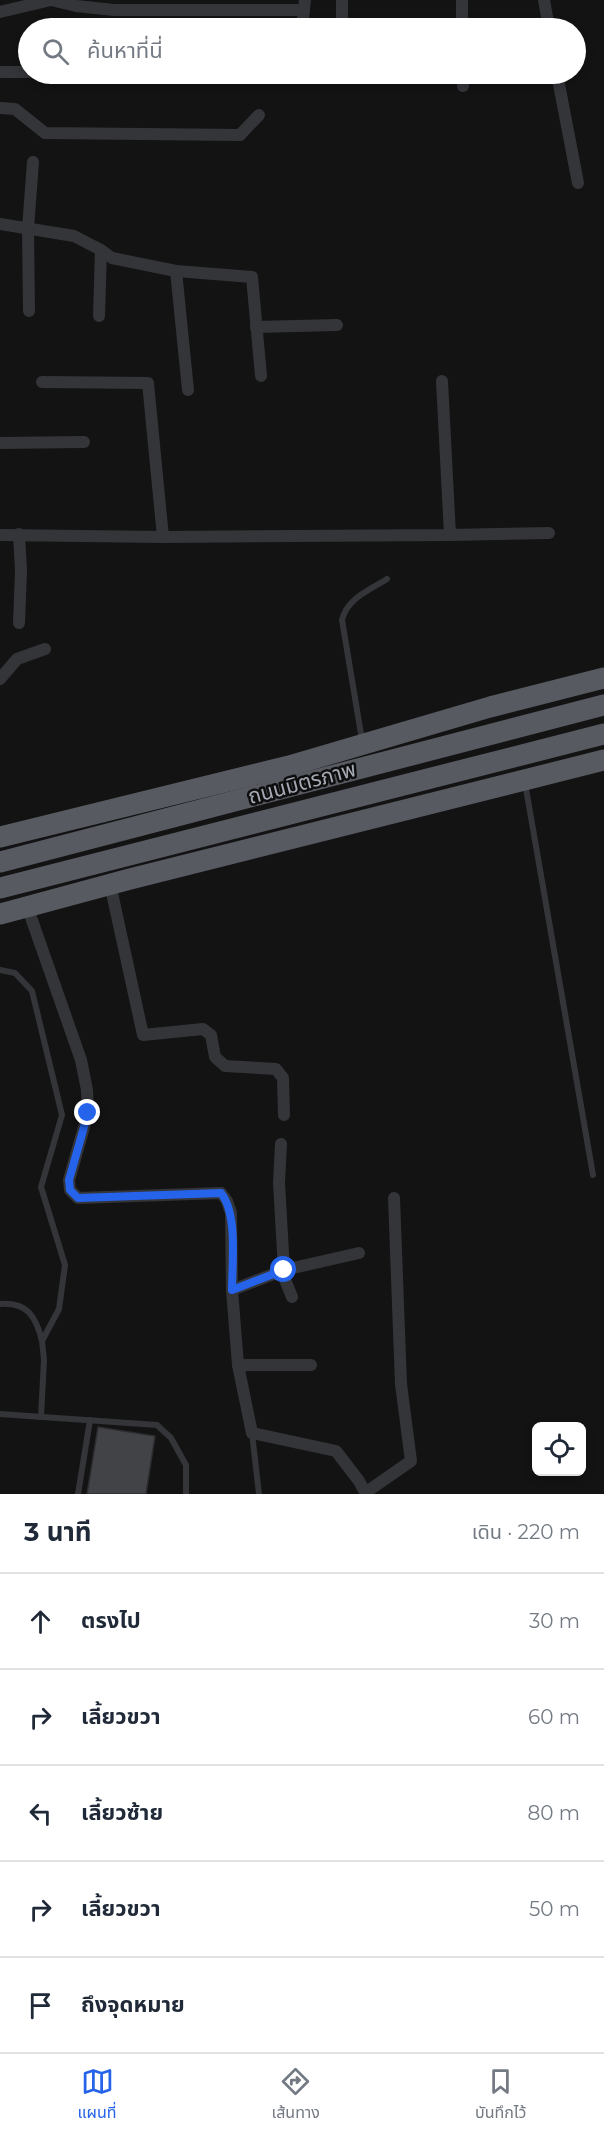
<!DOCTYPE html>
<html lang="th">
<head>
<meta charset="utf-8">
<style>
  body { margin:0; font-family:Montserrat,"Noto Sans Thai",sans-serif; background:#f2f2f3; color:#1f2937 }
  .controls { position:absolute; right:18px; bottom:18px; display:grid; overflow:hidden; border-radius:9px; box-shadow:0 3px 9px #0003 }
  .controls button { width:54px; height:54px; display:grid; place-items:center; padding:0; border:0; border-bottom:2px solid #e0e1e3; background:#fff; color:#1f2937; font:30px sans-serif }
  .stop { position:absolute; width:18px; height:18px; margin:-14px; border:4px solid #2563eb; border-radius:50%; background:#fff }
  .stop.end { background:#2563eb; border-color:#fff; box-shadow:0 2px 6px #0008 }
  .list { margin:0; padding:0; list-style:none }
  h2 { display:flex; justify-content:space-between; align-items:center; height:78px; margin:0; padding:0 24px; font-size:26px }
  h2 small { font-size:20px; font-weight:400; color:#747a83 }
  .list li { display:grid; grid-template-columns:39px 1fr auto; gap:18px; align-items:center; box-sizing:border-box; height:96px; padding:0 24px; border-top:2px solid #e0e1e3 }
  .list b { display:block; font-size:22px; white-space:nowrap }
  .list em { font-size:20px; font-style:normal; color:#747a83 }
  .icon { flex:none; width:33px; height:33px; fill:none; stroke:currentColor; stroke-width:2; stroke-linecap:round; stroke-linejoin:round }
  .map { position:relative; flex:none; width:604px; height:1494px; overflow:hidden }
  .search { position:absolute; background:#fff; box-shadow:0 3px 9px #0003; left:18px; right:18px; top:18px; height:66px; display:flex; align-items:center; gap:15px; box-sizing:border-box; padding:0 21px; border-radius:33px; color:#747a83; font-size:22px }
  .sheet { height:558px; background:#fff }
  nav { display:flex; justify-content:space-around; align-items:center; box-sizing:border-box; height:84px; border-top:2px solid #e0e1e3; background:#fff; font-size:16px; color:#747a83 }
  nav a { display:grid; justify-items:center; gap:3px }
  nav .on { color:#2563eb }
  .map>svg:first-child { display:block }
  .building { fill:#424347; stroke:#2d2d30; stroke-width:1.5 }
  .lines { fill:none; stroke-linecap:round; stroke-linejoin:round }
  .service { stroke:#343539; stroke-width:6 }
  .minor { stroke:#343539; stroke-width:12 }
  .trunk { stroke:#585a61; stroke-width:21 }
  .route { stroke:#2563eb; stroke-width:8 }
  .labels { text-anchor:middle; stroke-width:5; stroke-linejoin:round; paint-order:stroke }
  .street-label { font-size:21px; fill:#a5a9b4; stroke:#0e0e0f }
</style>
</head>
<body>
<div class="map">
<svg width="604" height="1494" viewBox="0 0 604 1494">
  <rect width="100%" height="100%" fill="#131314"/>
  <path class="building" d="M98,1427L155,1436L146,1494H87Z"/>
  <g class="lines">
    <g class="service">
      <path d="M362,740L342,620C347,598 370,590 387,579"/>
      <path d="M525,783L593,1175"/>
      <path d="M0,970L15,973L32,991L62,1115L41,1187L65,1265L59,1309L42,1341L44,1360L41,1417"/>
      <path d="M0,1304C27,1302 36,1316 42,1341"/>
      <path d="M0,1414L157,1425L171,1438L186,1465V1494"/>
      <path d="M252,1433L259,1494"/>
      <path d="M78,1494L90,1420"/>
    </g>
    <g class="minor">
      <path d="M51,0L76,6L114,10H304"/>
      <path d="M462,0V28"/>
      <path d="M544,0L549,28"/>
      <path d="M0,12L51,0"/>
      <path d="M302,28L305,0"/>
      <path d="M342,28V0"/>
      <path d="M0,72H28"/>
      <path d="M463,74V86"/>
      <path d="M557,74L578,183"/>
      <path d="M0,108L15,109L45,133L240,135L259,115"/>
      <path d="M0,224L74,236L101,250L112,258L176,271L252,277L261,376"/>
      <path d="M176,271L188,390"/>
      <path d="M29,311L28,228L33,162"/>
      <path d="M99,316L101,250"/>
      <path d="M256,327L337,325"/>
      <path d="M42,382L148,383L163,537"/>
      <path d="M0,443L84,442"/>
      <path d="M19,534L21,571L19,623"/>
      <path d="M0,535L163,537L450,535L442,381"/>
      <path d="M450,535L549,533"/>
      <path d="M0,679L17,659L45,649"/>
      <path d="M110,884L143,1035L203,1029L211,1035L215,1057L225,1066L276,1069L283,1078L284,1115"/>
      <path d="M27,906L81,1060L87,1090L88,1113L69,1180L70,1190L78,1198L221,1193L227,1201L231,1213L232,1290L238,1365L252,1433L336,1451L359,1481L366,1494"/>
      <path d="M281,1144L279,1183L284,1270V1277L292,1297"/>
      <path d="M232,1290L284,1270L359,1253"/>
      <path d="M238,1365H311"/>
      <path d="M365,1493L411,1461L401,1384L394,1198"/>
    </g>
    <g class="trunk">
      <path d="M0,837L289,766L490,707L604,678"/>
      <path d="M0,862L604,705"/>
      <path d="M0,888L604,734"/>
      <path d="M0,914L130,879L604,760"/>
    </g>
  </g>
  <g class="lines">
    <path class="route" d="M88,1113L69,1180L70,1190L78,1198L221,1193C238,1214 232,1263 232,1290L284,1270"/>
  </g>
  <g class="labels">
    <g class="street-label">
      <text transform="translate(302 783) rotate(-15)" y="7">ถนนมิตรภาพ</text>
    </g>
  </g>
</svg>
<div class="controls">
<button><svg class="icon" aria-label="locate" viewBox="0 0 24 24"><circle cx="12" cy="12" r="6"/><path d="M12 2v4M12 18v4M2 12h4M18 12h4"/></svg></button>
</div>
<div class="stop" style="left:284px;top:1270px"></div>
<div class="stop end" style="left:88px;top:1113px"></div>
<div class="search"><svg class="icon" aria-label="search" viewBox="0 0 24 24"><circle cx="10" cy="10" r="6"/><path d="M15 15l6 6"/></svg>ค้นหาที่นี่</div>
</div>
<section class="sheet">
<h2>3 นาที<small>เดิน · 220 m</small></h2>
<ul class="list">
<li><svg class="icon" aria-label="ahead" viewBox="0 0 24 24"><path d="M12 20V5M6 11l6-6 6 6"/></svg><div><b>ตรงไป</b></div><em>30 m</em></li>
<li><svg class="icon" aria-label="right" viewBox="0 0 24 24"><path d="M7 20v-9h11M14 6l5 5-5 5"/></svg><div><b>เลี้ยวขวา</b></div><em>60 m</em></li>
<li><svg class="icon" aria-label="left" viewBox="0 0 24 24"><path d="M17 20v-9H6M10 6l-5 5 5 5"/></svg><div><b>เลี้ยวซ้าย</b></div><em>80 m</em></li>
<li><svg class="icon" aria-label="right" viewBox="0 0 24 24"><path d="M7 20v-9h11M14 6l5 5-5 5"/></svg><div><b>เลี้ยวขวา</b></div><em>50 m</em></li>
<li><svg class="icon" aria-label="arrive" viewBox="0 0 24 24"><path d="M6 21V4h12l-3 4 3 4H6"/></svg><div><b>ถึงจุดหมาย</b></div></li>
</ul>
</section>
<nav>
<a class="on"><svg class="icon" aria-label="map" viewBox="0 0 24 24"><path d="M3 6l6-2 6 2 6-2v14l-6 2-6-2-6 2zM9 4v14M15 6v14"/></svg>แผนที่</a>
<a><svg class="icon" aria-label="directions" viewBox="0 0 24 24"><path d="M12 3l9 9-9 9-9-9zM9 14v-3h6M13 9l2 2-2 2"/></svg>เส้นทาง</a>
<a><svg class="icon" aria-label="saved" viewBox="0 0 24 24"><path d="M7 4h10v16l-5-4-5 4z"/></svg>บันทึกไว้</a>
</nav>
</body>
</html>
